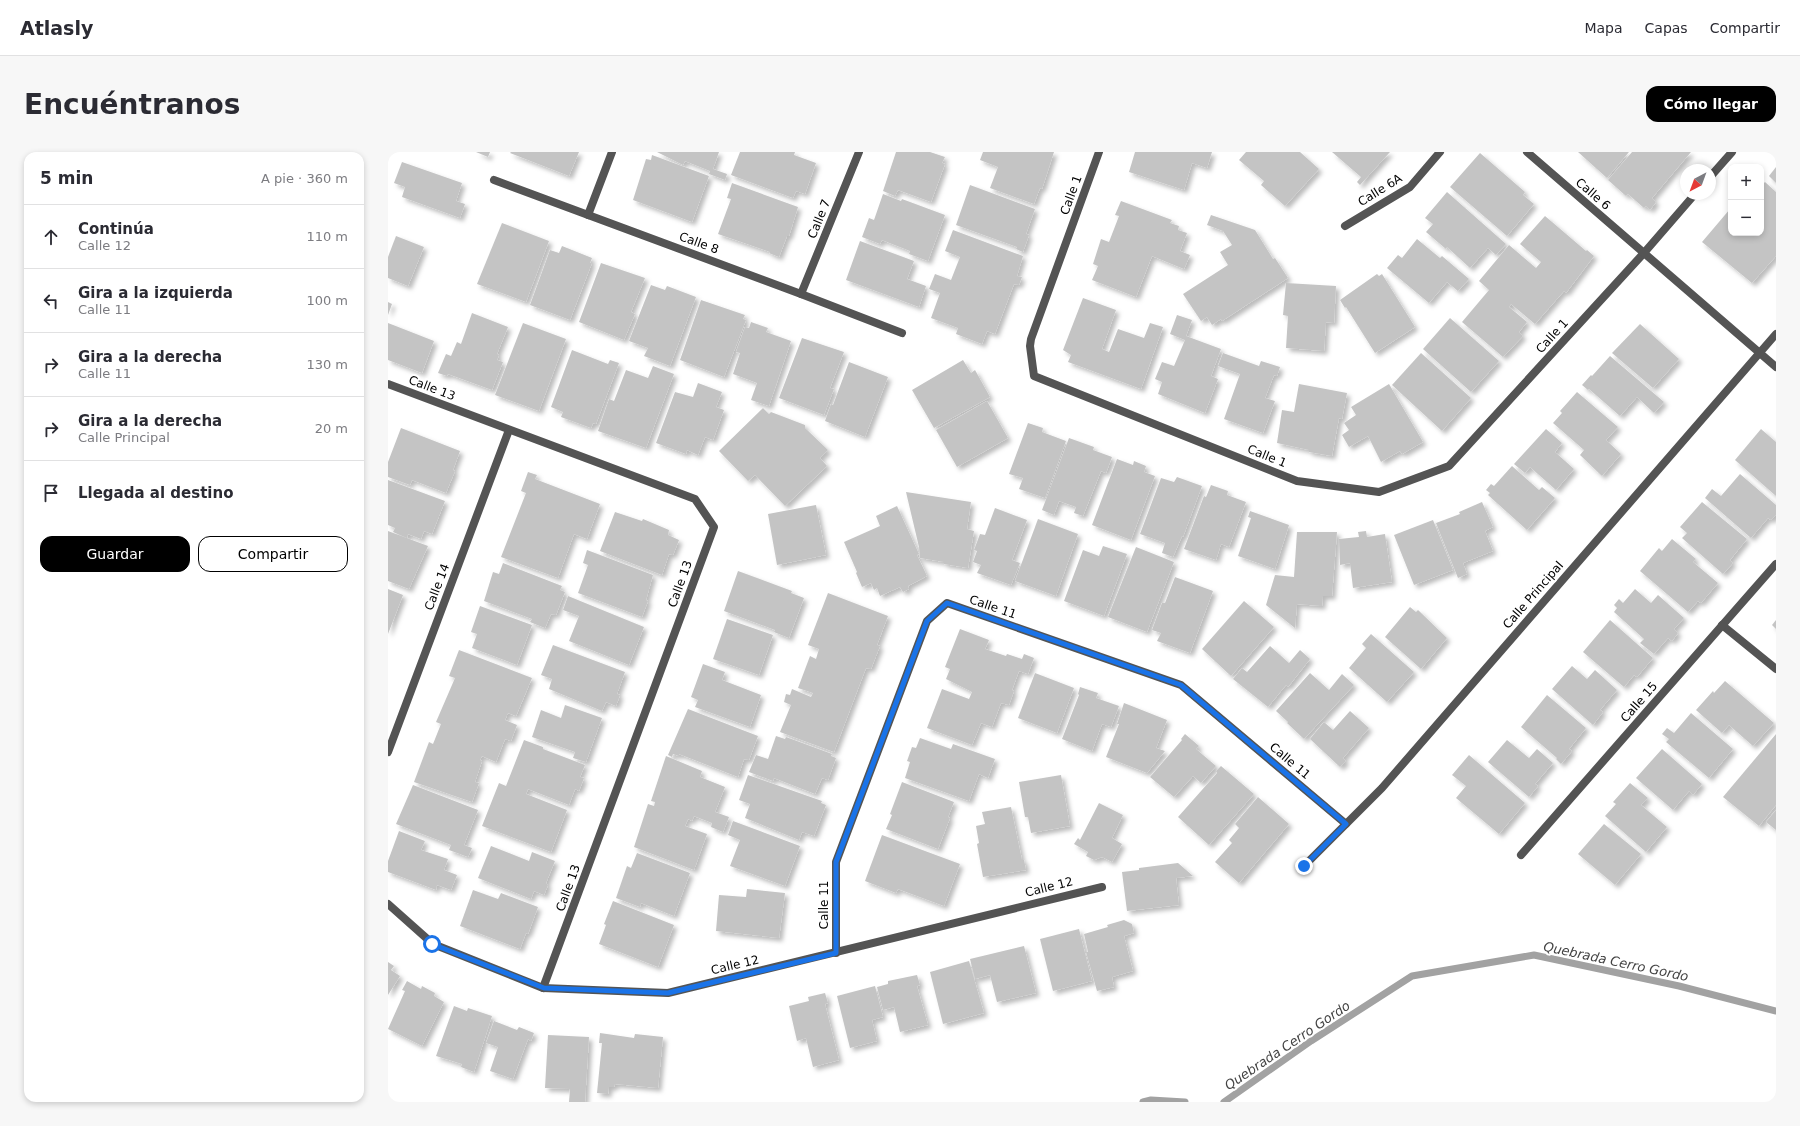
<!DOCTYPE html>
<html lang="es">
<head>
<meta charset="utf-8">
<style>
  body { margin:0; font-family:"DejaVu Sans",sans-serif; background:#f7f7f7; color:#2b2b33 }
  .controls { position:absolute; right:12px; top:12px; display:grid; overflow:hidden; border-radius:8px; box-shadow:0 2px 6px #0003 }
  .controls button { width:36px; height:36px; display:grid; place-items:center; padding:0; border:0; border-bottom:1px solid #e1e1e2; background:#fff; color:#2b2b33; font:20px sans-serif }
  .compass { position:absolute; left:1292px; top:12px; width:36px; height:36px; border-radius:50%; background:#fff; box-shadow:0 2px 6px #0003; rotate:221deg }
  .stop { position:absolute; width:12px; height:12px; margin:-9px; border:3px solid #1a73e8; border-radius:50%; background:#fff }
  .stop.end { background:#1a73e8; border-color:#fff; box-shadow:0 1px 4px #0008 }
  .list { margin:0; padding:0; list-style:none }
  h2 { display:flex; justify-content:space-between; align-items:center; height:52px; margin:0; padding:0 16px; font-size:17px }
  h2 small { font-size:13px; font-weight:400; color:#7c7c81 }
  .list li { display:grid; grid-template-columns:26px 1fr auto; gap:12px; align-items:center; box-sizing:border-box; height:64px; padding:0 16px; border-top:1px solid #e1e1e2 }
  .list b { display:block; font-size:15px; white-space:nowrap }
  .list p { margin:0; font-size:13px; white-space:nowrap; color:#7c7c81 }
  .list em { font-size:13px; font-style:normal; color:#7c7c81 }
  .actions { display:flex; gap:8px; padding:12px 16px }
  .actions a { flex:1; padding:9px 0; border:1px solid #000; border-radius:12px; text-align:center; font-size:14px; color:#000 }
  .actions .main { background:#000; color:#fff }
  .icon { flex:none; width:22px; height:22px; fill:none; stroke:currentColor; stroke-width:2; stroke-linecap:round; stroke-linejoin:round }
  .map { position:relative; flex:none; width:1388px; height:950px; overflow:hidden; border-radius:12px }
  header { display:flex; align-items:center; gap:24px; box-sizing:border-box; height:56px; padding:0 20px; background:#fff; border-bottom:1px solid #e1e1e2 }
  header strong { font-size:19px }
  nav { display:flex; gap:22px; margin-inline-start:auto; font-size:14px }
  .intro { display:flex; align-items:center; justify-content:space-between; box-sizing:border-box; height:96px; padding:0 24px }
  h1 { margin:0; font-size:28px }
  .button { padding:10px 18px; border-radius:12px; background:#000; color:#fff; font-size:14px; font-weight:700 }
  main { display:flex; gap:24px; padding:0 24px }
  aside { flex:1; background:#fff; border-radius:12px; box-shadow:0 2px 6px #0003 }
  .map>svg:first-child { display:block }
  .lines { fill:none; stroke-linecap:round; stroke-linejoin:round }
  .stream { stroke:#a2a2a2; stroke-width:7 }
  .building { fill:#c4c4c4; filter:url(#shadow) }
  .minor { stroke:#545454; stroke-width:8 }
  .route { stroke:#1a73e8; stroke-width:5 }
  .labels { text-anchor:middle; stroke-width:4; stroke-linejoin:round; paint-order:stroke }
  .street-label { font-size:12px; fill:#000; stroke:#fff }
  .water-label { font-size:13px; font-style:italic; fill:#434343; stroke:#fff }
</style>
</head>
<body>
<header>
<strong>Atlasly</strong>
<nav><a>Mapa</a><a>Capas</a><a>Compartir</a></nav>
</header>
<div class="intro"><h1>Encuéntranos</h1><a class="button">Cómo llegar</a></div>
<main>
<aside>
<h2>5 min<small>A pie · 360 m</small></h2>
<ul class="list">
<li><svg class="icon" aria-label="ahead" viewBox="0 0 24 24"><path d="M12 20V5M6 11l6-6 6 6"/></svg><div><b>Continúa</b><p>Calle 12</p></div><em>110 m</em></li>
<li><svg class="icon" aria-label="left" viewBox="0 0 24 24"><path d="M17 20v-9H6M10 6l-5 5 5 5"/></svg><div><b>Gira a la izquierda</b><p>Calle 11</p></div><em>100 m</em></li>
<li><svg class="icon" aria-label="right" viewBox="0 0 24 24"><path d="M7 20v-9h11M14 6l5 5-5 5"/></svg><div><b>Gira a la derecha</b><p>Calle 11</p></div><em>130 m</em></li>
<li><svg class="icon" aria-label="right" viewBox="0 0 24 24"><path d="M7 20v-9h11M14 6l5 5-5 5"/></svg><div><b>Gira a la derecha</b><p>Calle Principal</p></div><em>20 m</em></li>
<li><svg class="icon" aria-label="arrive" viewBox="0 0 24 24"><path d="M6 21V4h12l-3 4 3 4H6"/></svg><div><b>Llegada al destino</b></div></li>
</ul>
<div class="actions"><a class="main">Guardar</a><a>Compartir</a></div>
</aside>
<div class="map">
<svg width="1388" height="950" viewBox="0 0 1388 950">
  <defs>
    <filter id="shadow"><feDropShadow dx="3.5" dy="3.5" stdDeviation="2" flood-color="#0004"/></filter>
  </defs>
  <rect width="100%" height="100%" fill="#fff"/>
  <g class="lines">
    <g class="stream">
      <path d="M755,950L763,948L797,950"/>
      <path d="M836,950L923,889L1024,824L1146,803L1291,834L1388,859"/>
    </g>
  </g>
  <g class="building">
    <path d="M88,0H102L100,5Z"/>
    <path d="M123,0H191L181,24L122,1Z"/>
    <path d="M269,0H331L325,17L339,22L337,28L321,22L322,19L297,9L295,13Z"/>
    <path d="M352,0H407L406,3L428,11L417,42L408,39L405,46L343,23Z"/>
    <path d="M508,0H542L557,5L554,11L557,12L543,50L510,38L507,44L495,39Z"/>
    <path d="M595,0H666L654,37L652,36L646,52L602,36L610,15L592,8Z"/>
    <path d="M747,0H824L819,16L804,11L796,38L741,20Z"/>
    <path d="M858,0H912L931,17L897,54L873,33L876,29L851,8Z"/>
    <path d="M944,0H1002L972,33L969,30L973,25Z"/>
    <path d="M1190,0H1241L1219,26Z"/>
    <path d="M1244,0H1303L1264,46L1268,50L1262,58L1258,54L1256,56L1240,42L1238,44L1220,28Z"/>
    <path d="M1092,1L1137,40L1135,43L1146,52L1119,84L1062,35Z"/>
    <path d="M264,3L321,24L304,70L245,48L258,7L263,8Z"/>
    <path d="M14,10L74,31L68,49L77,52L72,66L14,45L17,35L6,31Z"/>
    <path d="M1388,15V31L1381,24Z"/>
    <path d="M1377,30L1388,40V104L1364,131L1314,90L1342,57L1343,81H1373V34Z"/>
    <path d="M344,31L410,55L401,84H399L391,105L381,101L382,100L330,82L343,47L339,46Z"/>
    <path d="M582,33L647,57L638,82L641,83L635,100L628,97L629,95L568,73Z"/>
    <path d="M1059,40L1118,92L1108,103L1100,96L1082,116L1059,95L1058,97L1038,80L1045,72L1037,66Z"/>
    <path d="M495,42L513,49L514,47L557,63L540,109L521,102L522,99L494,88L492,92L474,85L481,66L486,68Z"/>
    <path d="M733,49L784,68L782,71L791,74L790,78L799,81L792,99L802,103L796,117L764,104L748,145L704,128L710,114L705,112L713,87L721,90L731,64L727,63Z"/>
    <path d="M823,63L867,78L885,107L887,106L900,126L834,169L833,167L824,173L819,165L813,169L795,142L840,113L832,100L844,93L835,79L819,73Z"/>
    <path d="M1157,64L1198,99L1199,98L1206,104L1178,141L1176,139L1147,172L1123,152L1121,155L1139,170L1131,180L1135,184L1115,205L1074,170L1101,138L1091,129L1121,93L1148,116L1153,110L1132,92Z"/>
    <path d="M114,71L161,89L138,150L89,132Z"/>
    <path d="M565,78L635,104L629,124L634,125L631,133L626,132L607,182L599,179L594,192L568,182L570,176L543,166L552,141L541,137L547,122L563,128L572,105L557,99Z"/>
    <path d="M8,84L36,95L20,134L0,126V105Z"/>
    <path d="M1029,87L1052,106L1054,104L1081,127L1070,139L1059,130L1041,151L999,116L1010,103L1014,106Z"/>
    <path d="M472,89L526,109L519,127L538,134L531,155L458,128Z"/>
    <path d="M174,94L204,106L202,111H204L182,168L142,153L162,98L171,101Z"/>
    <path d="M213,111L257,126L243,160L247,162L236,188L191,170Z"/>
    <path d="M989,122L991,124L994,122L1027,175L987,201L958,155L957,156L952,148Z"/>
    <path d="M898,131L948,134L946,171L938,170L936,199L898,196L900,164L895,163Z"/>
    <path d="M263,133L277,138L279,134L308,145L282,214L256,204L260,196L241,189Z"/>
    <path d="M695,146L728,158L714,197L721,200L730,177L756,186L762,171L775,175L753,237L680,210L683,203L675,198Z"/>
    <path d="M313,148L357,163L355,167L358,168L336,225L292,208Z"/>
    <path d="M0,150L4,152L0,163Z"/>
    <path d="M84,161L120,175L109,202L111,203L109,208L115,210L104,238L60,222L59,224L50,221L58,202L63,204L69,190L73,192Z"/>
    <path d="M789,163L804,168L798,184L833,197L823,224L830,227L817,261L770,242L774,230L767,227L774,210L786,214L797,188L782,182Z"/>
    <path d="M1062,166L1111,209L1083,240L1035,197Z"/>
    <path d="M363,170L380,176L378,180L403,189L381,254L363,248L369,231L345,222L352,201L348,200L357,175L361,176Z"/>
    <path d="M0,171L46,189L34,221L0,208Z"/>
    <path d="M135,171L178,187L151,259L107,243Z"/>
    <path d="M1252,172L1291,207L1265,236L1224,201Z"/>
    <path d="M414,186L456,200L442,236L446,237L436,263L391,246Z"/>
    <path d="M184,198L220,212L222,208L231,211L208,272L205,271L203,276L173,265L175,260L163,255Z"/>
    <path d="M835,201L871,214L873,209L892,215L889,224L886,223L877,246L887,249L875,281L836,267L852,222L830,214Z"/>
    <path d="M1033,201L1083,246L1054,279L1004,233Z"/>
    <path d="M1222,204L1276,250L1266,261L1249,245L1232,264L1201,237L1200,238L1194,233L1203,223L1204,224Z"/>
    <path d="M575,208L583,221L587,218L602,245L546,276L524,238Z"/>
    <path d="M461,210L500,225L477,285L437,269L443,252L445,253Z"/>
    <path d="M265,214L286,222L258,296L210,279L221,247L226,249L238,218L260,226Z"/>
    <path d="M310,231L334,240L328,255L336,258L325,288L317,285L310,303L299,298L298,302L268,291L287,240L305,245Z"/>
    <path d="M911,232L959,241L954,267L951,266L944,304L921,300V298L889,291L894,258L906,260Z"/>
    <path d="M1001,232L1035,290L1014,302L1012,299L993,310L980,284L961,295L954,283L961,278L956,271L968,263L963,255Z"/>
    <path d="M1189,240L1230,275L1218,288L1233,302L1214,324L1192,303L1196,298L1165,271L1174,261L1172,259Z"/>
    <path d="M599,249L620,286L569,315L548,278Z"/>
    <path d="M375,256L381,262L383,260L417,273V276L440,298L432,306L439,314L397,354L367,323L360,329L331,299Z"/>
    <path d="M640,271L655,276L654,280L678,289L657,346L631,337L635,326L621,322Z"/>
    <path d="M13,276L72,299L65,318L67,319L58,341L24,328L22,333L0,325V310Z"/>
    <path d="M1158,277L1174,291L1167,300L1186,317L1168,338L1142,315L1137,321L1126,312Z"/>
    <path d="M1373,277L1388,290V344L1347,308Z"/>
    <path d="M681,286L706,295L705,298L724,305L718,321L713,319L695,364L686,361L688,355L671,349L666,363L654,358Z"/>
    <path d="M729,307L745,313L746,309L758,314L756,320L767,324L743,388L704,373Z"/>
    <path d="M1124,314L1151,338L1154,335L1167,346L1139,378L1100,343L1102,341L1098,338L1103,332L1106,334Z"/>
    <path d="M140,320L149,323L147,327L212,352L199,387L186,382L170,426L113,405L138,341L133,339Z"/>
    <path d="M1352,322L1388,353V363L1383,368L1380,366L1363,386L1317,346L1324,337L1333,344Z"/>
    <path d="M789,325L814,334L795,385L794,384L785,405L774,401L777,391L752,382L773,326L786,330Z"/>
    <path d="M0,328L57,349L44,382L36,379L33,387L20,382L19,386L5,380L7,376L0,373Z"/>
    <path d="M823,333L840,339L839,343L858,350L841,395L833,392L828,408L796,397L816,344L818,345Z"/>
    <path d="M518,340L583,350L579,377L586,379L580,416L556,412V410L532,406L531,395Z"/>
    <path d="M1094,350L1105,375L1097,379L1105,399L1075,411L1079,422L1070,426L1048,371L1072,362L1071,360Z"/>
    <path d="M1314,350L1359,387L1342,408L1345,411L1335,422L1294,386L1299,381L1292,375Z"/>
    <path d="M428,353L438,403L389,413L380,362Z"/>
    <path d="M509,354L531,402L529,403L539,424L520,434L521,437L515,440L512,435L492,444L489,436L486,438L483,431L474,435L468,421L469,420L456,390L492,374L488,364Z"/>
    <path d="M607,356L639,368L624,408L632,411L623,433L589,421L593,413L585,410L589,399L586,398L592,382L597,383Z"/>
    <path d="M862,359L901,373L887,417L850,404L863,366L860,365Z"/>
    <path d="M227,360L254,369L255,367L281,378L280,383L291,388L285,403L281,402L274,423L212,399Z"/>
    <path d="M650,367L690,382L668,444L627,429Z"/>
    <path d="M1045,368L1065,418L1026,433L1006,383Z"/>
    <path d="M0,379L40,394L21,437L0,429Z"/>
    <path d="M978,379L979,385L997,382L1004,430L965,436L962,411L952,413L951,387L971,385L970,380Z"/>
    <path d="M909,380H949L944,444H935L934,454L909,452L907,476L878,453L887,423L906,425Z"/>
    <path d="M1284,387L1308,407L1305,410L1330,431L1313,451L1310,449L1300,460L1252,419L1271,396L1274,399Z"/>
    <path d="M715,394L739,402L716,464L676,449L695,398L711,404Z"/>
    <path d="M748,395L786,410L759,480L720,465Z"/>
    <path d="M199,398L265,423L258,448L260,449L254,465L190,441L200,413L195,411Z"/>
    <path d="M115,411L174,434L172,438L177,440L168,463L163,462L157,476L142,470L144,467L96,449L105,420L111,422Z"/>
    <path d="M350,419L404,439L403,441L416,446L401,486L386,480L387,478L336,459Z"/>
    <path d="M787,425L825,439L802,501L769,489L773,481L764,478L774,451H777Z"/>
    <path d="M0,437L15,443L0,482Z"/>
    <path d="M1247,437L1263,451L1270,443L1296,466L1286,477L1290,481L1284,489L1280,486L1266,502L1252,491L1256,487L1226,460L1229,456L1226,453L1231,447L1235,451Z"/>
    <path d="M440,441L500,464L489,493L492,494L483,517L478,516L446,600L392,580L403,553L396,550L398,542L402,543L404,537L423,545L425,541L410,536L422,504L428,507L431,497L420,493Z"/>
    <path d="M180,444L256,475L241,513L181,489L191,464L175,458Z"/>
    <path d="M856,449L886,475L843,524L814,497Z"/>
    <path d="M92,454L144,473L129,513L84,496L89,482L83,480Z"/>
    <path d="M1022,455L1028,460L1030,458L1059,486L1033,517L997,485Z"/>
    <path d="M339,467L385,483L371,523L325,507Z"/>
    <path d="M1222,468L1265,506L1249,525L1246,523L1236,535L1195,500Z"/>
    <path d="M1388,468V477L1384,473Z"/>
    <path d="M572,477L601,488L597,497L618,504L619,502L634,507L636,502L646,506L640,522L631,519L624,538L626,539L621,553L613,551L604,575L593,571L584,593L539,576L554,537L581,547L584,540L558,527L562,517L557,515Z"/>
    <path d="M983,482L1026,520L999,550L961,516L978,496L974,492Z"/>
    <path d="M165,493L237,520L229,542L232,543L228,554L218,550L214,559L161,537L164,527L153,523Z"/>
    <path d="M882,494L901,511L912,498L922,507L900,535L898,533L880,555L845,527L854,516L859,520Z"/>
    <path d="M71,498L144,526L128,564L120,561L117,568L129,573L123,589L117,587L108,610L94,604L92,608L94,609L87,630L91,631L84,650L26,630L41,590L45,592L53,572L48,570L67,526L61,524Z"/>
    <path d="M315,512L337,520L334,528L373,543L362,575L307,555L310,548L303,545Z"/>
    <path d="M1184,514L1199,527L1207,518L1229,538L1212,558L1215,560L1205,573L1164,537Z"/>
    <path d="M647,521L686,536L669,581L630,566Z"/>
    <path d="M922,521L941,538L954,522L966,533L916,587L899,571L900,570L888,559Z"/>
    <path d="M1337,529L1386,571L1365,594L1341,573L1334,581L1308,558L1325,539L1326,541Z"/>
    <path d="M692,535L710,541L708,546L731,554L723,575L714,572L704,599L674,587L691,543L690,542Z"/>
    <path d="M1159,543L1198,576L1181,597L1184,599L1173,612L1168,607L1169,606L1133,575Z"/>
    <path d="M736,551L779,568L768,596L777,599L759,621L718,605L731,572H729Z"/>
    <path d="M177,553L214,566L198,610L185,606L187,600L144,585L153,558L173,566Z"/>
    <path d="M300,557L370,584L361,608L356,607L350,625L291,602V604L285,602L284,605L280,603Z"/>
    <path d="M962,559L981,576L955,606L958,609L952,615L922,587L936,570L945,578Z"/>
    <path d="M1303,561L1345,597L1321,626L1278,590L1281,587L1274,582L1279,576L1286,581Z"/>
    <path d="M797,582L811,594L808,597L828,614L813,631L805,624L786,645L762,625L794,588L793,587Z"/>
    <path d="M1388,582V653L1371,674L1335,645Z"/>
    <path d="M388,584L397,587L398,585L444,602L443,604L448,606L440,628L434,626L427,642L386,626L385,629L361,620L368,603L380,607Z"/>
    <path d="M532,586L563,597L565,592L607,607L600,626L591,622L581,649L517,626L522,610L519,609L524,595L528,596Z"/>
    <path d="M136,588L155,595V597L197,613L192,625L196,626L191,639L187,637L181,653L140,637L138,642L179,658L163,700L94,674L111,631L118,634Z"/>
    <path d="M1119,588L1141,606L1149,597L1165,611L1147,632L1150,634L1141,645L1100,610Z"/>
    <path d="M1274,597L1314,632L1305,643L1301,639L1285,658L1248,626Z"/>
    <path d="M1081,603L1137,651L1111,682L1068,646L1078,634L1064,623Z"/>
    <path d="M278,604L314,619L312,625L337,635L327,660L341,665L335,680L323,675L324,671L306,664L304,669L300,667L297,674L319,682L306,718L246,695L260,652L266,654L267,650L263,649Z"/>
    <path d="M833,614L866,642L821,693L790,665L829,621L828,619Z"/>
    <path d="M360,623L434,649L433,651L438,653L426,684L414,680L411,688L357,666L362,652L351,648Z"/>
    <path d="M673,623L682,674L643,681L640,665H637L631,630Z"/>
    <path d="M514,630L566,650L560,665L562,666L550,697L498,677L504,663L502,662Z"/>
    <path d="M1242,631L1260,646L1253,653L1279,675L1258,700L1217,664L1228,652L1225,650Z"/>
    <path d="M25,633L90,658L76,693L84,696L80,705L61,698L63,693L8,672Z"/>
    <path d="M870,645L901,672L851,731L827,710L844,691L841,688L851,676L847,672Z"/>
    <path d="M711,651L735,663L724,686L734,692L724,710L714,705L706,708L698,704L700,700L686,692L690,686L692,688Z"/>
    <path d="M623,655L634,708H636L638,718L595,725L589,692L591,691L588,674L597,672L594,660Z"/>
    <path d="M1388,658V678L1378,670Z"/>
    <path d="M345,669L412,694L397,734L342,714L352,688L340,683Z"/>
    <path d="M1216,672L1253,702L1227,733L1190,702Z"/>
    <path d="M11,679L37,689L33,698L60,707L56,718L69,723L63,738L49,733L48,738L0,720V709Z"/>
    <path d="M494,683L572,712L556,754L510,737L508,741L477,729Z"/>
    <path d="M103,694L141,709L144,700L167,709L158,731L160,733L156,743L146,739L143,747L90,726Z"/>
    <path d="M249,701L302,721L286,764L253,751L252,755L228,746L239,714L243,716Z"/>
    <path d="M790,711L805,724L788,726L791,753L739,759L734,720L751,718V716Z"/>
    <path d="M359,737L397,741L391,786L328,779L331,743L358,745Z"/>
    <path d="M85,738L110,747L113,741L150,755L140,782L138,781L132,797L72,774Z"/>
    <path d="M225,749L286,773L270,815L211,792L218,773L216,772Z"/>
    <path d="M736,768L744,772L746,781L736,784L745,819L724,825L726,835L709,839L698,800H700L696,782L720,775L719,773Z"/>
    <path d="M691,777L704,829L665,839L652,787Z"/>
    <path d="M636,794L648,841L609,850L602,823L587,827L582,807Z"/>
    <path d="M581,809L596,861L555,872L542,820Z"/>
    <path d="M0,810L6,814L3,818L12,824L0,843Z"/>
    <path d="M529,823L532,833L529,834L540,873L512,880L506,855L495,858L489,835L500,832V829Z"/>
    <path d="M19,829L33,837L34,834L47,841L46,844L56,850L34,894L0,877L17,839L14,838Z"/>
    <path d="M487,834L495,865L484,868L489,889L462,896L449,844Z"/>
    <path d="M437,841L440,851L437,852L451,908L425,915L418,886L409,889L401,854L421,849L420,845Z"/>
    <path d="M66,854L79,859L80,856L104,864L86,920L73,915L74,912L48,904Z"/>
    <path d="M106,869L129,878L131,875L146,881L143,889L140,887L125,927L102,919L110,895L98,891Z"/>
    <path d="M212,881L246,886L247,882L275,885L270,936L227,932L226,935H221L220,942L209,941L214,891H211Z"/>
    <path d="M160,883L201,885L197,950H181L182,937L157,936Z"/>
  </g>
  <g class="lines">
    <g class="minor">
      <path d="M711,0L643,187L642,194L646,224L909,329L991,340L1061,314L1255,102L1307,42"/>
      <path d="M1139,0L1388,215"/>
      <path d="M1322,25L1344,0"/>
      <path d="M106,28L413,142L514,181"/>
      <path d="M200,63L224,0"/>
      <path d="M957,74L1022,35L1052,0"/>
      <path d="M413,142L471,0"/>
      <path d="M0,232L307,347L326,375L155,836"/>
      <path d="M1334,473L1388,517"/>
      <path d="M0,600L121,278"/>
      <path d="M1133,703L1388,412"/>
      <path d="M916,714L994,636L1388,182"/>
      <path d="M0,752L45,792L155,836L280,841L714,735"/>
      <path d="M448,801V710L539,469L559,451L793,533L958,672"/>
    </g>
  </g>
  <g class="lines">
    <path class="route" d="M44,792L156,836L280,841L448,801V710L539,469L559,451L793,533L958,672L916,714"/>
  </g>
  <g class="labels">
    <g class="street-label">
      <text transform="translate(992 38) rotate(-32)" y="4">Calle 6A</text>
      <text transform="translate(1205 42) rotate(41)" y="4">Calle 6</text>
      <text transform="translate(683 43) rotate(-70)" y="4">Calle 1</text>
      <text transform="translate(431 67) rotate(-68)" y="4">Calle 7</text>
      <text transform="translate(311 91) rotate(20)" y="4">Calle 8</text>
      <text transform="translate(1164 184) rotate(-48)" y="4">Calle 1</text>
      <text transform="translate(44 236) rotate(21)" y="4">Calle 13</text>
      <text transform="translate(879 304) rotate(22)" y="4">Calle 1</text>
      <text transform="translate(292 432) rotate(-70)" y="4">Calle 13</text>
      <text transform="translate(49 435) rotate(-69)" y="4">Calle 14</text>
      <text transform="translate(1145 443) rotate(-49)" y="4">Calle Principal</text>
      <text transform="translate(605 455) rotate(19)" y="4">Calle 11</text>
      <text transform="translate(1251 550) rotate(-49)" y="4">Calle 15</text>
      <text transform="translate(902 609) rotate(40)" y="4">Calle 11</text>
      <text transform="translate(661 735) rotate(-14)" y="4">Calle 12</text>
      <text transform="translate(180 736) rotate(-70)" y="4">Calle 13</text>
      <text transform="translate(436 753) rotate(-90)" y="4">Calle 11</text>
      <text transform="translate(347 813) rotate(-13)" y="4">Calle 12</text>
    </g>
    <g class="water-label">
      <text transform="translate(1228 809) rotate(12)" y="5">Quebrada Cerro Gordo</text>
      <text transform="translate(899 893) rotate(-34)" y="5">Quebrada Cerro Gordo</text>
    </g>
  </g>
</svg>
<div class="controls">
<button>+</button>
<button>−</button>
</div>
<svg class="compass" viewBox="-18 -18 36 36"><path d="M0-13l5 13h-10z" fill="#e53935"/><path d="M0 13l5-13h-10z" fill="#7c7c81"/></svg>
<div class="stop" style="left:44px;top:792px"></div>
<div class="stop end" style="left:916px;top:714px"></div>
</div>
</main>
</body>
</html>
